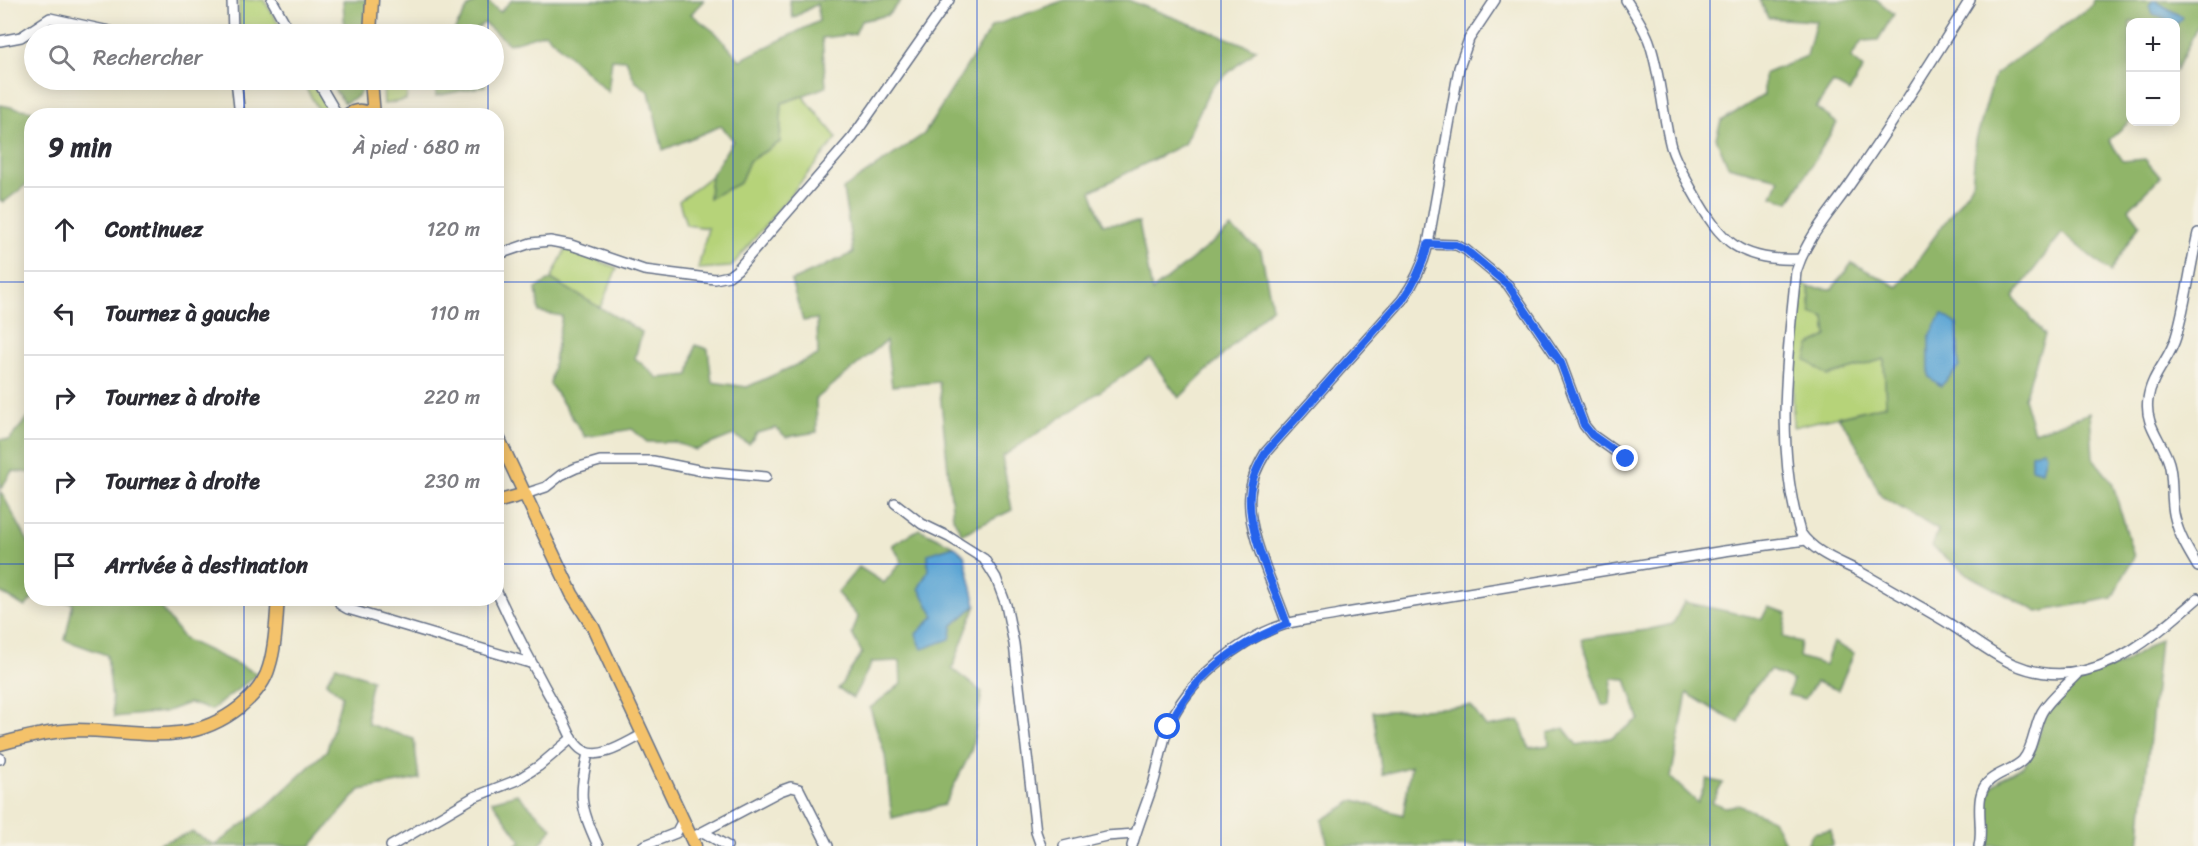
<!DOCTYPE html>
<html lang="fr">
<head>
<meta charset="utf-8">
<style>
  body { margin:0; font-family:Sriracha,sans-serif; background:#f7f7f7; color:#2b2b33 }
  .controls { position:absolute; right:18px; top:18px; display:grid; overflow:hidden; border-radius:12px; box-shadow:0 3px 15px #0003 }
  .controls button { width:54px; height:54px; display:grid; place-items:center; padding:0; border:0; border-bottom:2px solid #e1e1e2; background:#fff; color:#2b2b33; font:30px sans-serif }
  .stop { position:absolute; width:18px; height:18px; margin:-14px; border:4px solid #2563eb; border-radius:50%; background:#fff }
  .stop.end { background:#2563eb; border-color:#fff; box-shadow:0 2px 6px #0008 }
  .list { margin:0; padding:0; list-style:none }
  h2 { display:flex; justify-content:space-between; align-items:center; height:78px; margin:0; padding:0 24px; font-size:26px }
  h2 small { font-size:20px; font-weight:400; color:#7c7c81 }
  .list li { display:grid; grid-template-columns:39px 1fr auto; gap:18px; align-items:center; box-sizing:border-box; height:84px; padding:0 24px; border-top:2px solid #e1e1e2 }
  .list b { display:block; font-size:22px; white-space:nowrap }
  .list em { font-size:20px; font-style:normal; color:#7c7c81 }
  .icon { flex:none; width:33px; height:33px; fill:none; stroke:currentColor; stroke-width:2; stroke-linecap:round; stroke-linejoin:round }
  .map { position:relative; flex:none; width:2198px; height:846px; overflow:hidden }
  .search { position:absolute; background:#fff; box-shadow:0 3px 15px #0003; left:24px; top:24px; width:480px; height:66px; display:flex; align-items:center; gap:15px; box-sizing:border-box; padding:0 21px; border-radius:33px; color:#7c7c81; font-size:22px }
  .panel { position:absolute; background:#fff; box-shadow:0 3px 15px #0003; left:24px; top:108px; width:480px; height:498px; border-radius:24px }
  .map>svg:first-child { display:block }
  .green { fill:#b6d379; stroke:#68816c; stroke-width:1.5 }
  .forest { fill:#90b569; stroke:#567264; stroke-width:1.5 }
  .water { fill:#5da6d4; stroke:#3c6a99; stroke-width:1.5 }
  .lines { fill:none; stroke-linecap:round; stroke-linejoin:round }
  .minor-casing { stroke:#657087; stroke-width:12 }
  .major-casing { stroke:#657087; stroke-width:15 }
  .minor { stroke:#fff; stroke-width:9 }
  .major { stroke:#f4c26a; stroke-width:12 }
  .route { stroke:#2563eb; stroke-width:8 }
  .grid { fill:none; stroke:#1d4ed8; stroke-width:1.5; stroke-opacity:0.55 }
</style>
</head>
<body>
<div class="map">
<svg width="2198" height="846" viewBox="0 0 2198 846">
  <rect width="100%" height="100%" fill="#f7f3e8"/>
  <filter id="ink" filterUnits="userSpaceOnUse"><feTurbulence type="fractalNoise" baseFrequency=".0167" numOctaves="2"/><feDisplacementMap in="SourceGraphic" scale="12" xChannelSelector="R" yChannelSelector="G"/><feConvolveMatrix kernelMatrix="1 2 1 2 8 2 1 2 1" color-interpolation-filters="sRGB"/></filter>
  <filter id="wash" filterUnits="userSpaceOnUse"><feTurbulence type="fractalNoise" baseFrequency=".008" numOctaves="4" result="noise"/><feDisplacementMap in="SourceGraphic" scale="24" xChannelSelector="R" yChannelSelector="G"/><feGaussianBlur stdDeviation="1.35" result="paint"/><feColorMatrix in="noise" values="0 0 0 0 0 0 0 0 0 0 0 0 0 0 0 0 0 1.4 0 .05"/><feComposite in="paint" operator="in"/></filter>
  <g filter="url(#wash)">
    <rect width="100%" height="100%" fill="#efead2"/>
    <g class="green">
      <path d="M239,0H264L285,34H240Z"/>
      <path d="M301,80H313L335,115H322Z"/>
      <path d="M383,80H410L406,100L384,104Z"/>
      <path d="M803,96L837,138L731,267L698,269L708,228L686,225L679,201L711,176L709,198L740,183L749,161L780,142L782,103Z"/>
      <path d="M566,248L617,268L600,308L551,279Z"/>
      <path d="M1803,283L1809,287L1811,313L1825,318L1827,336L1828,376L1884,359L1886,405L1793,427V392Z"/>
    </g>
    <g class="forest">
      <path d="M343,0H369L367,34H345Z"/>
      <path d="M479,0H486L500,12L512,0H704L691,14L716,33L740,60L819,21L817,4L793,18L789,0H902L888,15L861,21L855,34L822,38L826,87L782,103L780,142L749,161L740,183L709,198L711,176L733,140L721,126L663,150L649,92L635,81L626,60L612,59L608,92L545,33L509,44L484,23L469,34H452L468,7Z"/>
      <path d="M1065,0H1128L1256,49L1211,88L1184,144L1091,191L1103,224L1139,222L1152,291L1231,228L1261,251L1272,307L1179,398L1150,358L1002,457L1012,510L962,534L953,518L939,382L892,386L886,341L816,399L817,432L786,437L776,428L757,433L749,444L733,435L696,450L674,442H647L632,429L585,437L550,384L562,316L539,312L536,289L551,279L642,332L635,358L658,378L689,375L695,345L708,349L712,382L747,387L818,355L817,319L803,321L791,281L853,253L843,189L924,134L992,26Z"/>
      <path d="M1760,0H1877L1894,14L1878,40L1862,41L1851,58L1863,69L1849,92L1833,83L1816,108L1837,123L1789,202L1772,196L1779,179L1728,166L1716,138L1721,121L1764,95V74L1807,56L1816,21L1768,18Z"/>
      <path d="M2093,0H2198V25L2176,71V22H2130V121L2109,140L2123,161L2145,159L2160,177L2129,209L2140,224L2110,272L2062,233L2013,297L2045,335L2024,398L2034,432L2090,413L2093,458L2112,482L2134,557L2112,598L2038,612L1972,577L1932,547L1938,530L1881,496L1851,434L1838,417L1886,405L1884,359L1828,376L1806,360L1810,345L1827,336L1825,318L1811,313L1809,287L1832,289L1852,263L1898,287L1972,185L1976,140L1995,74L2093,5Z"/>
      <path d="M328,80H368V82L357,97L344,103Z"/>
      <path d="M435,80H485V86L436,96Z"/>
      <path d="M0,105L53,115L32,116L31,181L4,202L0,201Z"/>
      <path d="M31,414V473L12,471L0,490L31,547L32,599L25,607L0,592V439L9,440Z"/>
      <path d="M919,529L954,546L928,554V570L919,588L934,616L953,625L976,605L952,669L982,692L971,752L944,805L892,818L885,755L870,708L901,684L900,661L872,662L853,698L838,689L862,653L852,634L858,617L837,593L859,567L884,583L902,561L892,545Z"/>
      <path d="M47,599H154L184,639L258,674L211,710L189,703L165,712L114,717L107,655L65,640L73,603Z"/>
      <path d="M1684,602L1762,619L1768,607L1787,613L1783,637L1801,642L1799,657L1825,665L1833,642L1854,653L1838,690L1816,682L1805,699L1788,695L1793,681L1770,670L1749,694L1739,723L1721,714L1687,693L1671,778L1698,803L1707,779L1723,783L1712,802L1725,807L1738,805L1772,819L1785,842L1759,846H1328L1322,820L1355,800L1403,815L1411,766L1382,775L1373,712L1471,706L1486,727L1520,721L1529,748L1549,745L1548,733L1564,728L1577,745L1613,737L1639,719L1626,679L1612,678L1610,705H1602L1581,639L1646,630L1673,624Z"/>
      <path d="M2160,639L2139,846H1984L1986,839L1987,799L1993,786L2002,778L2024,766L2033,752L2045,714L2080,679L2122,664Z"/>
      <path d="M336,666L372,680L367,703L368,724L414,739L419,779L360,790L311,846H153L192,832L215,845L266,807L327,750L342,696L326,682Z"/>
      <path d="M517,794L552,828L539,846H515L521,841L492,801Z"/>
      <path d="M1831,830L1832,846L1807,845L1813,833Z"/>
    </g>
    <g class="water">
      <path d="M2154,0L2182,17L2177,24L2152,14L2149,5Z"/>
      <path d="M1942,314L1957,324L1959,367L1941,386L1929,377V338Z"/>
      <path d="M2043,450L2046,455L2042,471L2031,468V454Z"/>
      <path d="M954,546L964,555L976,605L953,625L950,639L922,649L916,634L934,616L919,588L928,570V554Z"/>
    </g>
  </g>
  <g filter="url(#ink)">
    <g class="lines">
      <g class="minor-casing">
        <g id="minor">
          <path d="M232,0L233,34"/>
          <path d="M272,0L291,34"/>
          <path d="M1626,0C1635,14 1645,28 1650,44C1661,77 1662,113 1671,147C1676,163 1685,177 1693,192C1721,242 1740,262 1800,259"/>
          <path d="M1970,0C1932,61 1894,121 1853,180C1832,211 1807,236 1796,272C1787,359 1775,447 1800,532C1814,553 1839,561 1860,572C1875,580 1889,589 1904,597C1922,608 1941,618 1959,630C1976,642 1994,655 2013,664C2087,696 2145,644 2198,598"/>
          <path d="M0,41L21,37L50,18L123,34"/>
          <path d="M236,80L240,116"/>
          <path d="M317,80L338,116"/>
          <path d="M2198,233C2190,267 2186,303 2176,337C2170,359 2151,375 2148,399C2144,425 2162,440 2169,463C2174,480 2170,500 2175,518C2179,536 2189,552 2198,567"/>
          <path d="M1428,244L1456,245L1466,250L1508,285L1561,363L1584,425L1592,435L1626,459"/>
          <path d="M496,255L531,243L550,241L571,245L644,270L715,279L729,276L737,270L853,137L949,0"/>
          <path d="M525,494L546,487L561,475L576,468L600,461H653L703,471L766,477"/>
          <path d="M895,503L922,524L949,537L984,559L996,578L1006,605L1014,644L1036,832L1041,846"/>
          <path d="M496,590C516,634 538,676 562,718C569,730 572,746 586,752C603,759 627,742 642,735"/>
          <path d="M337,598L341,605L348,609L530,663"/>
          <path d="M1287,624C1275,588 1246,531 1250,495C1251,479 1258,465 1266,452L1402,300C1415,282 1423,266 1428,244L1459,68L1469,39L1495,0"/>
          <path d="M588,753C579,797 579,804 598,846"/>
          <path d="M0,758V759"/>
          <path d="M703,832L727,846"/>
          <path d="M691,838L780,791L791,787L799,789L828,846"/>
          <path d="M391,846L474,797L517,780L539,766L572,738"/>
          <path d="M643,846L676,833L683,820"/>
          <path d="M1064,846L1106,836L1135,834"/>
          <path d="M1132,846C1138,824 1147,803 1154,781C1159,763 1162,745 1168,727C1186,682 1240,638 1286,624C1303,619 1323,618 1340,614L1724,551L1806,540"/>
          <path d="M1979,846C1983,829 1977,811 1981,795C1986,773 2011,773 2023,760C2034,747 2034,726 2042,712C2050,698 2066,686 2077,674"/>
        </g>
      </g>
      <g class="major-casing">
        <g id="major">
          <path d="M370,34L372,0"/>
          <path d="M371,80L374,116"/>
          <path d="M346,116C355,109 364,109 372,116"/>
          <path d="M496,433L572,594L593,627L695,846"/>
          <path d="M496,502L525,494"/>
          <path d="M0,744C25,737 50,731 77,730C137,730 187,749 240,707C252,697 265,682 269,667C276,645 276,621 278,598"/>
        </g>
      </g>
      <use href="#minor" class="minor"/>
      <use href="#major" class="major"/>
    </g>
  </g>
  <g class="lines" filter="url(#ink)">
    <path class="route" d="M1168,727C1194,675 1234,645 1287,624C1275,588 1247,532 1250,495C1251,479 1258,465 1266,452L1402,300C1415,282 1423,266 1428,244L1456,245L1466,250L1508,285L1561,363L1584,425L1592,435L1626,459"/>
  </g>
  <path class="grid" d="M244,0V34M488,0V34M733,0V846M977,0V846M1221,0V846M1465,0V846M1710,0V846M1954,0V846M244,80V116M488,80V116M0,282H32M496,282H2198M0,564H32M496,564H2198M244,598V846M488,598V846"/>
</svg>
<div class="controls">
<button>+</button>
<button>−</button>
</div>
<div class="stop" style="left:1168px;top:727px"></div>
<div class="stop end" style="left:1626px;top:459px"></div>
<div class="search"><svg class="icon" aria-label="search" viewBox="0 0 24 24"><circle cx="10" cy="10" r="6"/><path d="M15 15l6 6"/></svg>Rechercher</div>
<section class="panel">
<h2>9 min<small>À pied · 680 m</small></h2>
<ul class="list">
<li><svg class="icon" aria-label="ahead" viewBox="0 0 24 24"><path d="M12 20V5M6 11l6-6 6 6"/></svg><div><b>Continuez</b></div><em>120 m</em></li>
<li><svg class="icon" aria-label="left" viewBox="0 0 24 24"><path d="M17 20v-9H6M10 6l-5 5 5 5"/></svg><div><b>Tournez à gauche</b></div><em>110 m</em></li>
<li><svg class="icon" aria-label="right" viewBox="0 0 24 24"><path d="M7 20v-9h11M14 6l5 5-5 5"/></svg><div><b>Tournez à droite</b></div><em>220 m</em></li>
<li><svg class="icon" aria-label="right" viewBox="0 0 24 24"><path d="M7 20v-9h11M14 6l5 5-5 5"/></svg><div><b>Tournez à droite</b></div><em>230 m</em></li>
<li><svg class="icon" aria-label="arrive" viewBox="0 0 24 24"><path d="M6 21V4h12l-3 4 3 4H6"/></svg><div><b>Arrivée à destination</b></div></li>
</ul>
</section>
</div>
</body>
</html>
